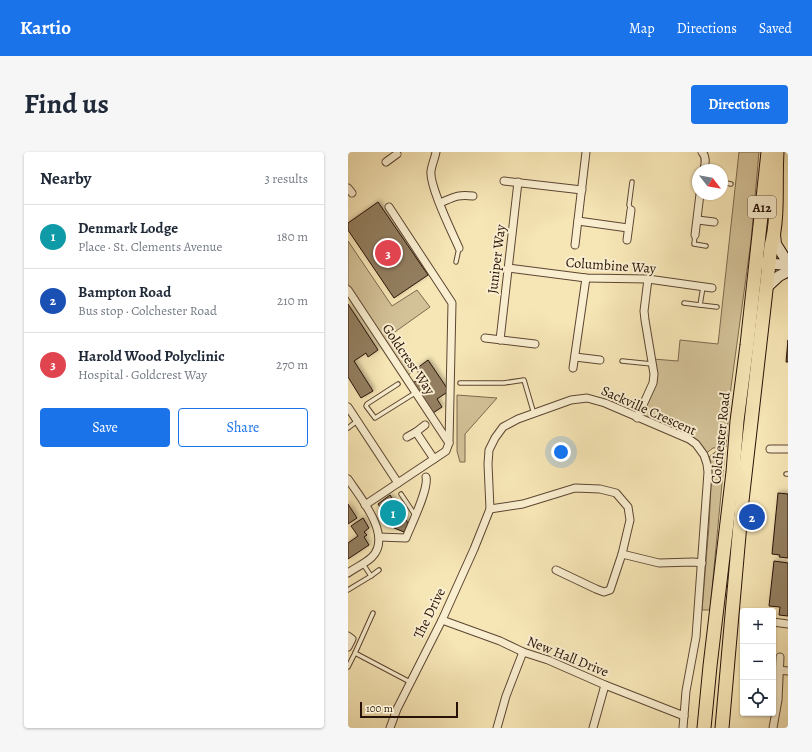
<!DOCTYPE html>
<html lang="en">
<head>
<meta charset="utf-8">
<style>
  body { margin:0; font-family:Alegreya,serif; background:#f6f6f7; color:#1f2937 }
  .controls { position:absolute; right:12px; bottom:12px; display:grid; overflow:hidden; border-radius:4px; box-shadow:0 1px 3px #0004 }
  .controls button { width:36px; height:36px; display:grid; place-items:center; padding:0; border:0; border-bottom:1px solid #e0e1e3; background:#fff; color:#1f2937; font:20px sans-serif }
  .compass { position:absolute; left:344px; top:12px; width:36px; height:36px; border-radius:50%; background:#fff; box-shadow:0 1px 3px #0004; rotate:121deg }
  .scale { position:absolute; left:12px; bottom:10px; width:98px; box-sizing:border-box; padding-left:4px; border:2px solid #281107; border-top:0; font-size:11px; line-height:14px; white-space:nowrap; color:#281107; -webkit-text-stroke:3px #f9eecf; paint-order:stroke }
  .you { position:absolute; left:213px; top:300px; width:14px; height:14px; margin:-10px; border:3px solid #fff; border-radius:50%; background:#1a73e8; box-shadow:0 0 0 6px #1a73e833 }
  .badge { display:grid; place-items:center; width:26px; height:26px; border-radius:50%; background:#1a73e8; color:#fff; font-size:13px; font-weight:700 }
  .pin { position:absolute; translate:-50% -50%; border:2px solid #fff; box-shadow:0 1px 4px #0006 }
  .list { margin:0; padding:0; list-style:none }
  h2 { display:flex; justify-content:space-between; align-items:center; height:52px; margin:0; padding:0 16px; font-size:17px }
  h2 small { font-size:13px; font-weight:400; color:#747a83 }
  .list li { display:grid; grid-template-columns:26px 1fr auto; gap:12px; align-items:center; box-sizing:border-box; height:64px; padding:0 16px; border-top:1px solid #e0e1e3 }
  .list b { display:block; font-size:15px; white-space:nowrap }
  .list p { margin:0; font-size:13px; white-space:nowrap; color:#747a83 }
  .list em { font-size:13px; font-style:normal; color:#747a83 }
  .actions { display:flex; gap:8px; padding:12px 16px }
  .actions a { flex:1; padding:9px 0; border:1px solid #1a73e8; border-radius:4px; text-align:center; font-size:14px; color:#1a73e8 }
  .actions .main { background:#1a73e8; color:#fff }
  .icon { flex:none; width:22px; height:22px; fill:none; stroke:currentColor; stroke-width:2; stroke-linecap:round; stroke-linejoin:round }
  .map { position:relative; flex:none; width:440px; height:576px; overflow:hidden; border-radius:4px }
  header { display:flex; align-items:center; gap:24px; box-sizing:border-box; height:56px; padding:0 20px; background:#1a73e8; color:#fff }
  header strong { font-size:19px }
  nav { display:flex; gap:22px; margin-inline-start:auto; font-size:14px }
  .intro { display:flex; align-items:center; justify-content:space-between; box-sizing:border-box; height:96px; padding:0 24px }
  h1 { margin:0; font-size:28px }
  .button { padding:10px 18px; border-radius:4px; background:#1a73e8; color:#fff; font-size:14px; font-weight:700 }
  main { display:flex; gap:24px; padding:0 24px }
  aside { flex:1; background:#fff; border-radius:4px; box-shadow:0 1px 3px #0004 }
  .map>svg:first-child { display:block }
  .green { fill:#d3c197; stroke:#7e694f }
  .building { fill:#937f61; stroke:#281107; filter:url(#shadow) }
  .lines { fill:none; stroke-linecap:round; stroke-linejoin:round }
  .lane-casing { stroke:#5c4632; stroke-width:5.5 }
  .street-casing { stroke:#5c4632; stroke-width:9 }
  .secondary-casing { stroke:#281107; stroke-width:12 }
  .highway-casing { stroke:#281107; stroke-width:15 }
  .lane { stroke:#f9eecf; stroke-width:3.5 }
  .street { stroke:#f9eecf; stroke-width:7 }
  .secondary { stroke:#f9eecf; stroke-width:10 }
  .highway { stroke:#f6e5b5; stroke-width:13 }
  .labels { text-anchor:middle; stroke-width:4; stroke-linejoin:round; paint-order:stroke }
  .shield { fill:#f9eecf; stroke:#675343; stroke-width:1 }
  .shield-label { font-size:13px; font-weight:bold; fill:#281107 }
  .street-label { font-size:14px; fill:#281107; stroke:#f9eecf }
</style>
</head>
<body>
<header>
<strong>Kartio</strong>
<nav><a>Map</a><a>Directions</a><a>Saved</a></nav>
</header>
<div class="intro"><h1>Find us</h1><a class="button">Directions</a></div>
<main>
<aside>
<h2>Nearby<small>3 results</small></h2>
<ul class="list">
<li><span class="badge" style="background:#0f9aa8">1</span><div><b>Denmark Lodge</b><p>Place · St. Clements Avenue</p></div><em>180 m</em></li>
<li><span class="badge" style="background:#1a4fb4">2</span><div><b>Bampton Road</b><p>Bus stop · Colchester Road</p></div><em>210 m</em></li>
<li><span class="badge" style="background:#e0444e">3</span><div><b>Harold Wood Polyclinic</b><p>Hospital · Goldcrest Way</p></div><em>270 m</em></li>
</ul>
<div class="actions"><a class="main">Save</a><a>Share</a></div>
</aside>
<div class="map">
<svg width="440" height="576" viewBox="0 0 440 576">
  <defs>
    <filter id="shadow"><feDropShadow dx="2" dy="-2" stdDeviation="2" flood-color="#0004"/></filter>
  </defs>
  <rect width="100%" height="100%" fill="#f6e5b5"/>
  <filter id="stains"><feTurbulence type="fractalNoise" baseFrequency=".005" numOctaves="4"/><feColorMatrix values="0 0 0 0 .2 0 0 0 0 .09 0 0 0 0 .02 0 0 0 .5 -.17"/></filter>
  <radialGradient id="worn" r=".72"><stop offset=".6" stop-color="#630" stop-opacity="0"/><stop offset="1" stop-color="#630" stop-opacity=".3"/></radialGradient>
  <g class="green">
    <path d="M391,0H411L403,89L383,235L378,295L365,296L356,303L348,292L289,266L300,245L305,207L330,209L332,188L370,192Z"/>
    <path d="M0,89L44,154L69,138L82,155L44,182L62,211L61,213L65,220L60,223L0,132Z"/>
    <path d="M109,243L149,246L117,282V310H112L109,299Z"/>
    <path d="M367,300H377L362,458H354L361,373L364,315L361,305Z"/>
  </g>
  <g class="building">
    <path d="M30,50L80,123L46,146L0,78V71Z"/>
    <path d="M0,152L30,198L20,205L18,201L6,209L25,239L13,246L0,225Z"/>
    <path d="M440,188V210H438Z"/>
    <path d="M80,208L101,239L89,247L94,255L85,261L65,231L73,225L68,217Z"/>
    <path d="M430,341L440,342V406L431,405L432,403L424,402Z"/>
    <path d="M42,343L60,371L56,380L46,376L30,352Z"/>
    <path d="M0,352L9,366L0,372Z"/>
    <path d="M15,366L21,376L16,380L19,383L16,385L21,393L0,407V391L10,384L3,374Z"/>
    <path d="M426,409L440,411V464L431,463L432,455L421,454Z"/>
  </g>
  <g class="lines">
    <g class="lane-casing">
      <g id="lane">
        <path d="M374,30L383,32"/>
        <path d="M283,58L281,53L284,30"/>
        <path d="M347,83L346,92L358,94"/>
        <path d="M108,110L111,96"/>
        <path d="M355,135L352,153L369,155"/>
        <path d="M336,151L352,153"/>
        <path d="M274,209L304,212"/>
        <path d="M112,231H156L176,228L186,262"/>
        <path d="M50,232L19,252L18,254L27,266L67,241"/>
        <path d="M0,276L9,269"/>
        <path d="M438,322H440"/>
        <path d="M53,342L67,363"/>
        <path d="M15,412L23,424L31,418"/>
        <path d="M0,438L23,424"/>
        <path d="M7,501L25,461"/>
        <path d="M0,515L7,501L62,530"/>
      </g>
    </g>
    <g class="street-casing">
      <g id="street">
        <path d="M88,0C87,6 84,12 83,19C81,34 104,80 111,96"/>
        <path d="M354,0C359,5 357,12 356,18"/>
        <path d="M38,10L49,2"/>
        <path d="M156,29L234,38"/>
        <path d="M0,36L4,41"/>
        <path d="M92,51C106,45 110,42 125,44"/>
        <path d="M350,68L366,70"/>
        <path d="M230,69L280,76"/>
        <path d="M347,83L352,42"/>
        <path d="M279,88L283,58"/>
        <path d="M227,93L238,0"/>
        <path d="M160,116L238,126L300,127L364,136"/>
        <path d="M0,138L101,291"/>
        <path d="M137,186L187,192"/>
        <path d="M152,188L170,30"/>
        <path d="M227,205L252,208"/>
        <path d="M225,216L238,126"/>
        <path d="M0,255L50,331"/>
        <path d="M289,266L305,231L306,222L297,168L296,159L300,127"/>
        <path d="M77,273L68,280L86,307"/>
        <path d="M59,285L68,280"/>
        <path d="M422,297H440"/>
        <path d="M0,327C12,345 45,384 24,405C18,411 7,416 0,421"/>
        <path d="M17,353L98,299L101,291L104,151L41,55"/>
        <path d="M142,357L175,352L227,336L252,337L268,341L280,355L282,368L274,402L262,438L256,440L248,437L208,418"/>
        <path d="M31,385L58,386C63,373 81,337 78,325"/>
        <path d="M274,402L311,411L345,410L354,411"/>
        <path d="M94,468L152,489L175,500L200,508L257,533L336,564"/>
        <path d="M425,470L440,472"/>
        <path d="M0,484L4,487L0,495"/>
        <path d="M430,518L440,519"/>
        <path d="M42,576L49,557L94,468L126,397L142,357L140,312L141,298L147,286L155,275L170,267L223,248L239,246L257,251L341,287L348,292L356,303L359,312L360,320L348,485L338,539L335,576"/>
        <path d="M149,576L158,544L175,500"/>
        <path d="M245,576L257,533"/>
        <path d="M425,576L430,548L432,505"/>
      </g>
    </g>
    <g class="secondary-casing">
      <g id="secondary">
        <path d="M427,82L428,92L440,111"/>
        <path d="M414,111L440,113"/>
        <path d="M418,136L431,124L439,120L440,117"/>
      </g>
    </g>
    <g class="highway-casing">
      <g id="highway">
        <path d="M356,576L362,514L385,320L389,269L399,193L420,0"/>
        <path d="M374,576L394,349L423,94C431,64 427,31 429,0"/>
      </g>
    </g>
    <use href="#lane" class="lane"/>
    <use href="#street" class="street"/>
    <use href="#secondary" class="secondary"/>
    <use href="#highway" class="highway"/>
  </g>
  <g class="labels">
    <rect class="shield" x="400" y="44" width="28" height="22" rx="3"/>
    <g class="shield-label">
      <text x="414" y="60">A12</text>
    </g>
    <g class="street-label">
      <text transform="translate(148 107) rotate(-83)" y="5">Juniper Way</text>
      <text transform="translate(263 113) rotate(4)" y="5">Columbine Way</text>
      <text transform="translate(61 207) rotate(56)" y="5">Goldcrest Way</text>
      <text transform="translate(301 258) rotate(24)" y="5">Sackville Crescent</text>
      <text transform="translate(372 286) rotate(-84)" y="5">Colchester Road</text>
      <text transform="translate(81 461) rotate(-64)" y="5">The Drive</text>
      <text transform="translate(220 504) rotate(22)" y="5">New Hall Drive</text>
    </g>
  </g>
  <rect width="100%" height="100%" filter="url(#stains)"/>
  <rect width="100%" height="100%" fill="url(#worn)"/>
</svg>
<div class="controls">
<button>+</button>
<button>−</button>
<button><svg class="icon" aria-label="locate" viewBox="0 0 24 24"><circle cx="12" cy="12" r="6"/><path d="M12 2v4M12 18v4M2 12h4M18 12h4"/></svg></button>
</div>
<svg class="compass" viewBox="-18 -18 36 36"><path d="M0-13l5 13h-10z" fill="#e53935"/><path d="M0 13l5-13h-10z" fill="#747a83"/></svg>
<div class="scale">100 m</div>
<div class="you"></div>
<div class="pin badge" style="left:45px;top:361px;background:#0f9aa8">1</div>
<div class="pin badge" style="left:404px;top:365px;background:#1a4fb4">2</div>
<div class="pin badge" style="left:40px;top:101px;background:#e0444e">3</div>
</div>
</main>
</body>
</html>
